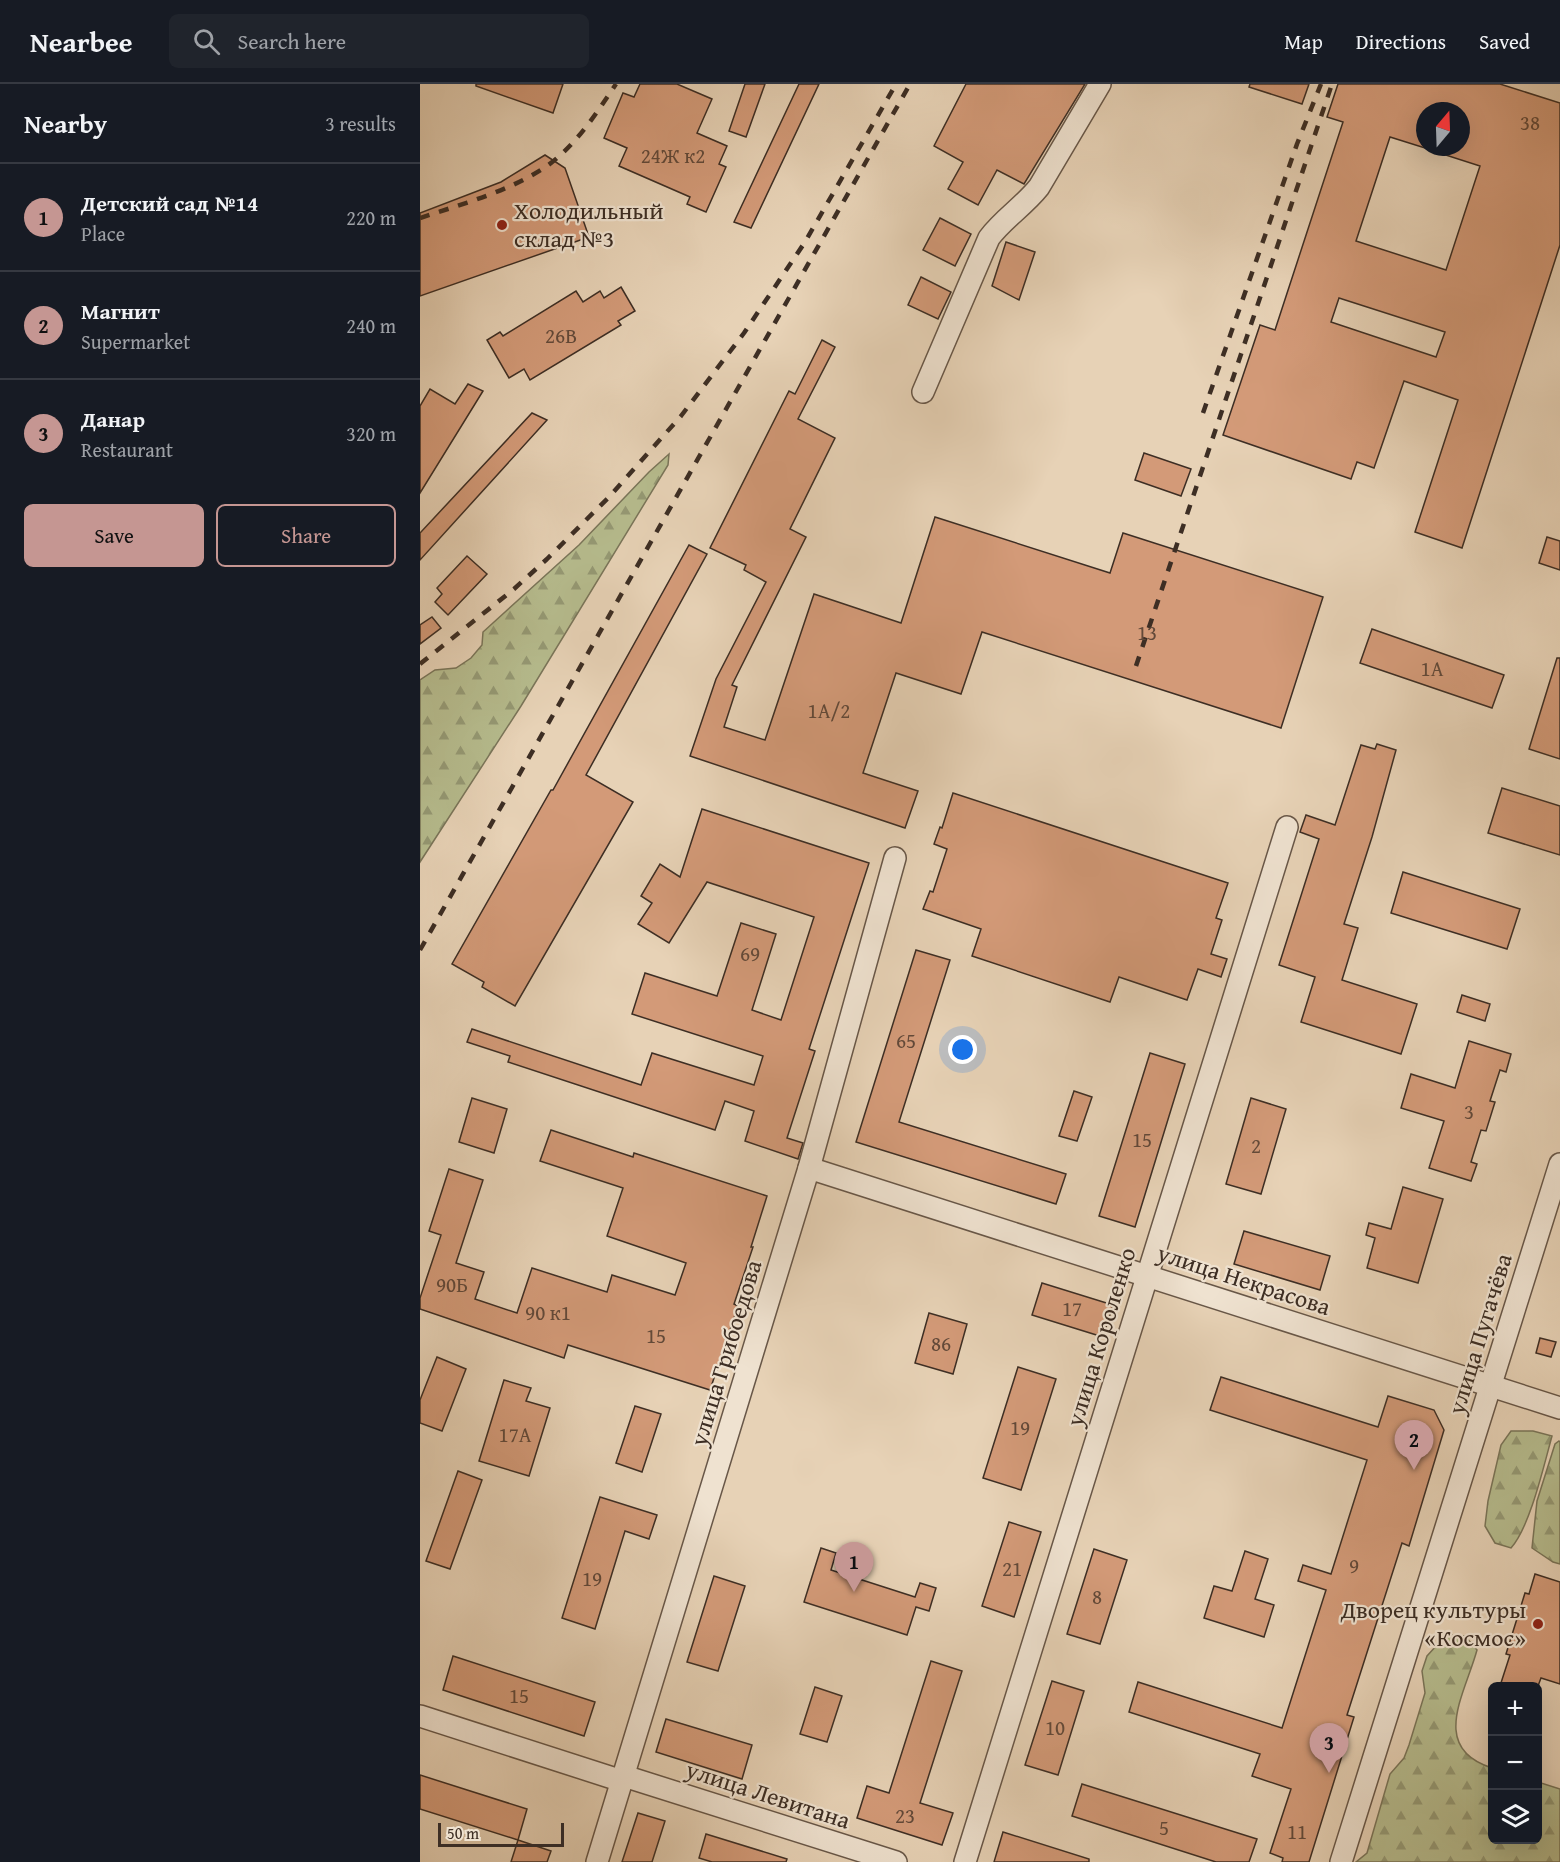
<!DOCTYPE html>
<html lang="en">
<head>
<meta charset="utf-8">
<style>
  body { margin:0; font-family:"Gentium Book Plus",serif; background:#20242c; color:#f1f3f6 }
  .controls { position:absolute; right:18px; bottom:18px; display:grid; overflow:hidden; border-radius:9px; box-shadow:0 6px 24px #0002 }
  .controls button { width:54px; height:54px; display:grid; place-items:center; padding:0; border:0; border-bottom:2px solid #363941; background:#171b24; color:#f1f3f6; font:30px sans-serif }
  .compass { position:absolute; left:996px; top:18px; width:54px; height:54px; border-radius:50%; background:#171b24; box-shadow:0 6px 24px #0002; rotate:19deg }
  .scale { position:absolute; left:18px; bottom:15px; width:126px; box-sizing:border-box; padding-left:6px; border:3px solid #3d2e24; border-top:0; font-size:16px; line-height:21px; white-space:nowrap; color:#3d2e24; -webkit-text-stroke:4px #efe2d0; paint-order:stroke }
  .you { position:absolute; left:543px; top:966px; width:21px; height:21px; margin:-15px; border:4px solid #fff; border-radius:50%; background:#1a73e8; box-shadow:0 0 0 9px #1a73e833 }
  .badge { display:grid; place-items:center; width:39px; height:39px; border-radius:50%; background:#c59692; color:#111; font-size:20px; font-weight:700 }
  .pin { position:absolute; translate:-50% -50px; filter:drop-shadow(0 2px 3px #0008) }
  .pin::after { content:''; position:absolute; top:32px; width:21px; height:18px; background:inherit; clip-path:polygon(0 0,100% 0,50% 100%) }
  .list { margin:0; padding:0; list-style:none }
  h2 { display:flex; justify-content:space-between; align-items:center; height:78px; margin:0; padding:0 24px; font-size:26px }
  h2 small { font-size:20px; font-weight:400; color:#9ea1a6 }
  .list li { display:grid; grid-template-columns:39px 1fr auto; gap:18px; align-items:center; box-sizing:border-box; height:108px; padding:0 24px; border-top:2px solid #363941 }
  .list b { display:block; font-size:22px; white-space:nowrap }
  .list p { margin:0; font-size:20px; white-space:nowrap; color:#9ea1a6 }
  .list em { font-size:20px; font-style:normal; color:#9ea1a6 }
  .actions { display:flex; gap:12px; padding:18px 24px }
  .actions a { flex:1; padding:14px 0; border:2px solid #c59692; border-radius:9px; text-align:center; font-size:21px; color:#c59692 }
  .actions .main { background:#c59692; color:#111 }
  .icon { flex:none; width:33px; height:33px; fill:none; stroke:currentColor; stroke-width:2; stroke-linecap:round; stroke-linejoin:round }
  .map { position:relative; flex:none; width:1140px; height:1778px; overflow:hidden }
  header { display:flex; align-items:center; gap:36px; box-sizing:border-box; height:84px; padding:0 30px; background:#171b24; border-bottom:2px solid #363941 }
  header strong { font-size:28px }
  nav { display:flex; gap:33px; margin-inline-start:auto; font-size:21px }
  .search { width:420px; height:54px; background:#20242c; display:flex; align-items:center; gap:15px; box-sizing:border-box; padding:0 21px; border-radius:9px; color:#9ea1a6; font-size:22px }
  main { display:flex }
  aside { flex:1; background:#171b24 }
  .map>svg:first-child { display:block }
  .forest { fill:url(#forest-firs); stroke:#7a7559; stroke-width:1.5 }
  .building { fill:#d39a78; stroke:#3d2e24; stroke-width:1.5; fill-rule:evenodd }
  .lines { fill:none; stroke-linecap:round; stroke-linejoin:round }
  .minor-casing { stroke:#685748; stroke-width:24 }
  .minor { stroke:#efe2d0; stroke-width:21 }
  .rail { stroke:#3d2e24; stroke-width:4.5; stroke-dasharray:10 10; stroke-linecap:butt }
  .poi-dot { fill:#8f2418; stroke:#efe2d0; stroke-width:2 }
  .labels { text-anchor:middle; stroke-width:4.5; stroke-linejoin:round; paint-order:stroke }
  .number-label { font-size:21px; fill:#624939 }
  .poi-label { font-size:24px; fill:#3d2e24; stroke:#efe2d0; text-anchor:start }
  .street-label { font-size:24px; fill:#3d2e24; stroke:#efe2d0 }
</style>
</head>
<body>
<header>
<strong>Nearbee</strong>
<div class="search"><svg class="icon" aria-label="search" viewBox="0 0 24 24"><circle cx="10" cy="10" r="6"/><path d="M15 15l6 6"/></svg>Search here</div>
<nav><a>Map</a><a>Directions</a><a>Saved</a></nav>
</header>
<main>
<aside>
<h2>Nearby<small>3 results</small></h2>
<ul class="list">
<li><span class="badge">1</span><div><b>Детский сад №14</b><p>Place</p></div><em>220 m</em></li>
<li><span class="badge">2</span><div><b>Магнит</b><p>Supermarket</p></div><em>240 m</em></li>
<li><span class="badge">3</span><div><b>Данар</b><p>Restaurant</p></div><em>320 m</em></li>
</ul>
<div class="actions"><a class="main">Save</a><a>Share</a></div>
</aside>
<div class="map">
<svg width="1140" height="1778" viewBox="0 0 1140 1778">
  <defs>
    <pattern id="forest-firs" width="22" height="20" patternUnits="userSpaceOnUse" patternTransform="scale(1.5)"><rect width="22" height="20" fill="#b6bc8e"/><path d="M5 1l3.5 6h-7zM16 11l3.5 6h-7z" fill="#959974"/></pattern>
  </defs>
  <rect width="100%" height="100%" fill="#e7d2b6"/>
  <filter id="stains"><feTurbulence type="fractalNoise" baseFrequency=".00333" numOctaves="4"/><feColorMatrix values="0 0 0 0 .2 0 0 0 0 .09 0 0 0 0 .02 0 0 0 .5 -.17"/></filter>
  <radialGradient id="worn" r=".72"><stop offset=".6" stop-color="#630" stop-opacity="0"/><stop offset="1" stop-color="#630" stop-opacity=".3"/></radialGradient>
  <g class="forest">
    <path d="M249,370L248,381L101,622L0,778V596L15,586L36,584L51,574L62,561L63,548L159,461L229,388Z"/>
    <path d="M1091,1347H1113L1132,1352C1124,1381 1110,1443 1091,1464L1075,1459L1065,1442L1068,1417L1081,1361Z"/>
    <path d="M1139,1357L1140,1358V1480L1133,1478L1112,1464L1117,1417L1135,1360Z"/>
    <path d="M1029,1551L1045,1552L1057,1566C1045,1610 1009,1664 1072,1684V1756H1118V1698L1140,1705V1778H936L947,1769L970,1690L984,1674L989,1661L1005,1609L1002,1587L1007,1572L1017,1561Z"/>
  </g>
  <g class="building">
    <path d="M56,0H143L133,29L56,2Z"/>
    <path d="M220,0H257L292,15L277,49L307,62L299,80L306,83L286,128L267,120L270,113L199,82L207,64L184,54L203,9L214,13Z"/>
    <path d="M325,0H345L326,53L309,47Z"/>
    <path d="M379,0H399L331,144L314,138Z"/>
    <path d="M546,0H665L604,100L577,86L558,121L528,105L543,78L514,62Z"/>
    <path d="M830,0H889L882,20L829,3Z"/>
    <path d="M918,0H1080L1140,19V161L1042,464L995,448L1038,316L984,297L954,384L937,378L931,395L803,351L840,241L855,246L923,38L907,33ZM1005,27H1041V63H1010V66L1060,82L1026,186L936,157L970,53L1005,64ZM919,214L1025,248L1016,273L911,238Z"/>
    <path d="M125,71L145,84L169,153L0,212V129L81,98Z"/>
    <path d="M520,134L551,150L535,182L503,166Z"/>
    <path d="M586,158L615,168L599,216L572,202Z"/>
    <path d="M501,193L531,208L518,235L488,221Z"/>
    <path d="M201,203L215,227L198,237L201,241L110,296L104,285L89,294L67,256L80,248L83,252L156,207L163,218L180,207L184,214Z"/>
    <path d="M402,256L415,263L378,335L415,354L370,445L386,453L312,601L317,603L304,643L345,656L394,510L481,539L515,433L690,489L703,449L903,513L861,644L562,548L541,610L476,589L443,689L498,707L485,744L270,672L296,595L346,498L324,486L326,481L290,464L369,307L375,310Z"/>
    <path d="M48,300L63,307L0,409V322L10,305L35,320Z"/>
    <path d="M112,329L127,336L0,476V449Z"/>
    <path d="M724,369L771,385L761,412L715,396Z"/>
    <path d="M1127,453L1140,457V486L1119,479Z"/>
    <path d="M269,461L287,470L166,691L213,718L95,922L62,903L64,898L32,880L131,706H133Z"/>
    <path d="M47,472L67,490L28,531L15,518L22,510L17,504Z"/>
    <path d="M12,533L21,544L0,560V541Z"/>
    <path d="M952,545L1084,591L1072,624L940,579Z"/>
    <path d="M1137,574H1140V675L1109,665Z"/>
    <path d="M957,660L976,666L952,753L924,840L938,844L922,896L997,920L981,970L881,938L895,893L859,881L899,755L880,748L886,731L915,741L941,661L955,665Z"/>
    <path d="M1082,704L1140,722V771L1068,749Z"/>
    <path d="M533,709L808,799L796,834L802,836L791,870L807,875L801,893L778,885L767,916L699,893L690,918L552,872L561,845L503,825L510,807L513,808L527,765L514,760L520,743L522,744Z"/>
    <path d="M282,725L449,779L389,965L395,967L367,1054L383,1059L378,1075L325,1057L334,1027L305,1017L295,1046L88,978L90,972L47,958L52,945L221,1001L232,969L334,1001L343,972L212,930L225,889L297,912L321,839L356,850L332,926L361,936L394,833L287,798L249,859L218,840L232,819L221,812L240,780L260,793Z"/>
    <path d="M983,788L1100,825L1087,865L971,829Z"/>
    <path d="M496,866L530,876L479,1038L646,1090L636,1120L436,1058Z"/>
    <path d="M1042,911L1070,920L1065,937L1037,928Z"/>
    <path d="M1049,957L1091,970L1086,988L1080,986L1070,1017L1075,1018L1066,1047L1061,1046L1051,1078L1057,1080L1051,1097L1009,1084L1024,1037L981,1024L991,990L1035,1004Z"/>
    <path d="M730,969L765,980L715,1143L679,1132Z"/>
    <path d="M654,1007L672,1013L657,1057L639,1052Z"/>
    <path d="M52,1014L87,1025L74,1069L39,1058Z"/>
    <path d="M831,1014L866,1025L841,1110L806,1100Z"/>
    <path d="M131,1046L213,1073L214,1069L347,1112L331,1163H333L314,1220L318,1222L290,1306L148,1261L144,1274L0,1225V1214L21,1151L9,1147L29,1085L63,1096L36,1179L64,1188L55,1215L97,1229L112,1184L187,1208L192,1191L255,1211L266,1179L187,1152L203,1104L120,1077Z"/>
    <path d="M983,1103L1023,1115L998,1199L947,1184L955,1154L946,1151L949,1139L971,1145Z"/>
    <path d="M824,1147L910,1172L900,1206L814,1180Z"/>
    <path d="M622,1199L693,1221L683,1253L612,1231Z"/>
    <path d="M509,1229L547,1240L533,1290L495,1279Z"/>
    <path d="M1120,1254L1136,1258L1131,1273L1116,1269Z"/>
    <path d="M17,1273L46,1285L22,1347L0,1339V1316Z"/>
    <path d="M598,1283L636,1295L601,1406L563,1394Z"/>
    <path d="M801,1293L958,1343L968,1312L1014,1326L1024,1346L989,1462L982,1459L927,1631L934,1633L889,1778H862L863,1774L850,1769L871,1705L832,1692L840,1670L709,1628L718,1598L862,1644L906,1506L878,1497L883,1481L911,1490L947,1376L790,1326Z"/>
    <path d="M84,1296L111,1304L106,1317L130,1324L109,1392L59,1377Z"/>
    <path d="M215,1322L241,1330L222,1388L196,1379Z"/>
    <path d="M38,1387L62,1396L30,1485L6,1477Z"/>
    <path d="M180,1413L237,1431L229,1455L205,1447L175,1545L142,1534Z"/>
    <path d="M589,1438L621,1448L594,1533L562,1522Z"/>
    <path d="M401,1464L416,1469L411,1486L495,1513L500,1499L516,1504L509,1527L496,1523L487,1551L384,1518Z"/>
    <path d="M674,1465L707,1476L680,1560L647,1550Z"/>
    <path d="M825,1467L848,1475L835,1515L854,1521L844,1553L784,1534L794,1502L812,1507Z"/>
    <path d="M1115,1490L1140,1498V1600L1121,1594L1118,1602H1080L1090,1571L1086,1570L1105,1509L1109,1510Z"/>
    <path d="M294,1492L325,1502L298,1587L267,1578Z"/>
    <path d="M33,1572L175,1618L164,1652L23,1606Z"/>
    <path d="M511,1577L542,1587L500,1719L533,1729L522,1761L437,1734L447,1702L469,1709Z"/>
    <path d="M632,1597L664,1607L638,1691L605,1681Z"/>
    <path d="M395,1603L422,1612L407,1658L380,1650Z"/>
    <path d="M246,1635L332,1661L322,1695L236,1668Z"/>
    <path d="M0,1691L107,1725L98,1756L0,1725Z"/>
    <path d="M662,1700L837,1755L829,1778H796L652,1732Z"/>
    <path d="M218,1729L245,1737L232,1778H202Z"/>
    <path d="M583,1748L669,1775V1778H574Z"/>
    <path d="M286,1750L367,1775L366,1778H292L279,1774Z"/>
    <path d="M98,1756L131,1767L127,1778H91Z"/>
  </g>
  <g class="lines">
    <g class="minor-casing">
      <g id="minor">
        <path d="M503,308L569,154C583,135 604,122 619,103L680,0"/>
        <path d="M389,1084L1140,1324"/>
        <path d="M0,1632L202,1697"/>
        <path d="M204,1692L476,1778"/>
        <path d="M177,1778L389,1084L475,774"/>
        <path d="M545,1778L867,743"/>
        <path d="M921,1778L1140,1080"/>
      </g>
    </g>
    <use href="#minor" class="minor"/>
    <g class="rail">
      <path d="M0,134C42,120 87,108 124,84C155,63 176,30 196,0"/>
      <path d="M783,329L877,60L901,0"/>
      <path d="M0,580L94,505L127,475L189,413L261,332L324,249L385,158L476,0"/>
      <path d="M716,582L912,0"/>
      <path d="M0,866L490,0"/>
    </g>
  </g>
  <g class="poi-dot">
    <circle cx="82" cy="141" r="6"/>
    <circle cx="1118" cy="1540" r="6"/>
  </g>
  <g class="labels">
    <g class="number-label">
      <text x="1110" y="46">38</text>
      <text x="253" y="79">24Ж к2</text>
      <text x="141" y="259">26В</text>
      <text x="727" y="556">13</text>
      <text x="1012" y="592">1А</text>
      <text x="409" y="634">1А/2</text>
      <text x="330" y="877">69</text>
      <text x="486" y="964">65</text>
      <text x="1049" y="1035">3</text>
      <text x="722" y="1063">15</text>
      <text x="836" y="1069">2</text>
      <text x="32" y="1208">90Б</text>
      <text x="652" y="1232">17</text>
      <text x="128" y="1236">90 к1</text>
      <text x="236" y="1259">15</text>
      <text x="521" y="1267">86</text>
      <text x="600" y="1351">19</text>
      <text x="95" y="1358">17А</text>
      <text x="934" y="1489">9</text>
      <text x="592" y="1492">21</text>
      <text x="172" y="1502">19</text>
      <text x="677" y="1520">8</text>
      <text x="99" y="1619">15</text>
      <text x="635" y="1651">10</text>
      <text x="485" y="1739">23</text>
      <text x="744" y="1751">5</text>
      <text x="877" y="1755">11</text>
    </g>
    <g class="poi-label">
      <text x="94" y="135">Холодильный<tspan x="94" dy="28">склад №3</tspan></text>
      <text x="1106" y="1534" text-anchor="end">Дворец культуры<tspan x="1106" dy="28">«Космос»</tspan></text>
    </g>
    <g class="street-label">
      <text transform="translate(824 1196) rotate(18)" y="8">улица Некрасова</text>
      <text transform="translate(1060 1250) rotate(-73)" y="8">улица Пугачёва</text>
      <text transform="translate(681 1253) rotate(-73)" y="8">улица Короленко</text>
      <text transform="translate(306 1269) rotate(-73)" y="8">улица Грибоедова</text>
      <text transform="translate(348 1711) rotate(18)" y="8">улица Левитана</text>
    </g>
  </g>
  <rect width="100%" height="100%" filter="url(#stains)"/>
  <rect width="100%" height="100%" fill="url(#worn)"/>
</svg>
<div class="controls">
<button>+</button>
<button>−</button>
<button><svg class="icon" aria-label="layers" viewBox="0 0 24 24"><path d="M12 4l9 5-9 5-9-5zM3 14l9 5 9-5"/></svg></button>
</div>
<svg class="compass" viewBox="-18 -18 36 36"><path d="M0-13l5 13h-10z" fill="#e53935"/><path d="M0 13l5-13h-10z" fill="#9ea1a6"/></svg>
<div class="scale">50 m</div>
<div class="you"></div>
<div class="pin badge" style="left:434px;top:1508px">1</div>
<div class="pin badge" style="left:994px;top:1386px">2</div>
<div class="pin badge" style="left:909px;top:1689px">3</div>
</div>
</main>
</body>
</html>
